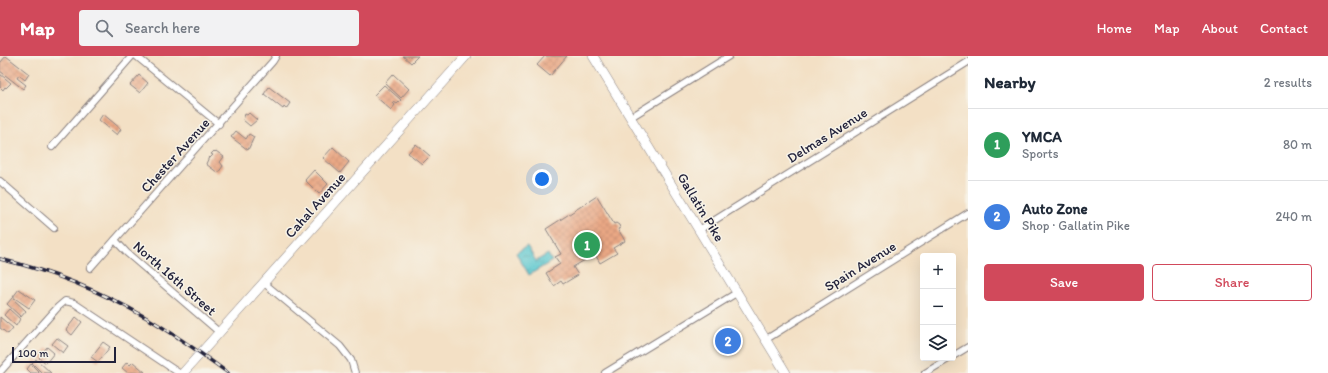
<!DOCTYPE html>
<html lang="en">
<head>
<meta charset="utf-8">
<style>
  body { margin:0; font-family:Itim,sans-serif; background:#f2f2f3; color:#1f2937 }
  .controls { position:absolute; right:12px; bottom:12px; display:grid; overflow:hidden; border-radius:4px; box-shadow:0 4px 16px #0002 }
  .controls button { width:36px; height:36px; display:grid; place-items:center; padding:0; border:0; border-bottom:1px solid #e0e1e3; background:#fff; color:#1f2937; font:20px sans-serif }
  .scale { position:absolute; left:12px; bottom:10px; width:104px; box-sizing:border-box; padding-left:4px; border:2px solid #22223b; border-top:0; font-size:11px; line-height:14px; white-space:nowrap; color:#22223b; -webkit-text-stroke:3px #f7f3e8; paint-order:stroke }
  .you { position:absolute; left:542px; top:123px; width:14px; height:14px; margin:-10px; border:3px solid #fff; border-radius:50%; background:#1a73e8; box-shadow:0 0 0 6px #1a73e833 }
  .badge { display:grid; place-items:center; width:26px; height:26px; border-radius:50%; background:#d1495b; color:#fff; font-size:13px; font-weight:700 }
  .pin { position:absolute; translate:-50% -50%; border:2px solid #fff; box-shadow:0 1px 4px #0006 }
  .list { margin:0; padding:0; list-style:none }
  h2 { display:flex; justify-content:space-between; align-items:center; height:52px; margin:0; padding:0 16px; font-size:17px }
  h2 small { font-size:13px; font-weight:400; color:#747a83 }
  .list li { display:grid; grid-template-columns:26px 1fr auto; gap:12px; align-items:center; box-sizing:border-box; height:72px; padding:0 16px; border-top:1px solid #e0e1e3 }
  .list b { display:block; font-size:15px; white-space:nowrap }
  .list p { margin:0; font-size:13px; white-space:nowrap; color:#747a83 }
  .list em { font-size:13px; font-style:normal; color:#747a83 }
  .actions { display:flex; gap:8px; padding:12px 16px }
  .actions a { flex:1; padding:9px 0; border:1px solid #d1495b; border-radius:4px; text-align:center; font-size:14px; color:#d1495b }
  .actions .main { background:#d1495b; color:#fff }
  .icon { flex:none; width:22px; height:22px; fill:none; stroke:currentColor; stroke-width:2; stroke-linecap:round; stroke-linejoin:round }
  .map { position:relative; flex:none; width:968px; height:317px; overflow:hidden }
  header { display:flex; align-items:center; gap:24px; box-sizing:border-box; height:56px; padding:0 20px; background:#d1495b; color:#fff }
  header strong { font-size:19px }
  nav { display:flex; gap:22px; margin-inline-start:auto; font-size:14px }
  .search { width:280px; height:36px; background:#f2f2f3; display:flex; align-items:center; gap:10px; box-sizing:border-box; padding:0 14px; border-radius:4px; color:#747a83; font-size:15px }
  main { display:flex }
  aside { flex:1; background:#fff }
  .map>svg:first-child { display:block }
  .water { fill:url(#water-ripples); stroke:#3e7485 }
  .building { fill:url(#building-cross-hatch) }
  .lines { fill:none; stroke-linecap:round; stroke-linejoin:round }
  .street-casing { stroke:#8a8180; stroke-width:8 }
  .secondary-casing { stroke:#8a8180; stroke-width:10 }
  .street { stroke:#fff; stroke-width:6 }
  .secondary { stroke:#fff; stroke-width:9 }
  .rail-casing { stroke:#22223b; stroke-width:3.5 }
  .rail { stroke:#f7f3e8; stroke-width:2; stroke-dasharray:6; stroke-linecap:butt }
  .labels { text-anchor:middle; stroke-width:3; stroke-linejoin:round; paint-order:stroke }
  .street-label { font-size:14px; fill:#22223b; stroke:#f7f3e8 }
</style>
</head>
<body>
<header>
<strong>Map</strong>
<div class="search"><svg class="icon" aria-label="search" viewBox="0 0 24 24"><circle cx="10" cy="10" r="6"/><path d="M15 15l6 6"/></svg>Search here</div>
<nav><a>Home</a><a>Map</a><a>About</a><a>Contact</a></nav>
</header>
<main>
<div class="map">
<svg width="968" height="317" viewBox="0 0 968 317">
  <defs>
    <pattern id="water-ripples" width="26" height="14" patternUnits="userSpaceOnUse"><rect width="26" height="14" fill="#5ac7cf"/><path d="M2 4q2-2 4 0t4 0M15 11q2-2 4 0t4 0" fill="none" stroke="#4aa1a9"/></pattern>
    <pattern id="building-cross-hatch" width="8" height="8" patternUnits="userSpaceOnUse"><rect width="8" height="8" fill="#e9a784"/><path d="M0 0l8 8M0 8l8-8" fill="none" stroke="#c88f73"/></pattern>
  </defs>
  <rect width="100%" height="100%" fill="#f7f3e8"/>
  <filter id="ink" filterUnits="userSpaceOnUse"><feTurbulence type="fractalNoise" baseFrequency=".025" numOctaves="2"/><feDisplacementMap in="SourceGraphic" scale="8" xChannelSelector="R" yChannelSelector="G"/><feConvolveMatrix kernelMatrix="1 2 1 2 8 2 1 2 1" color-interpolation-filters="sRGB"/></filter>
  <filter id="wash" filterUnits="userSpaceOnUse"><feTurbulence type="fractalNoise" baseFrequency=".012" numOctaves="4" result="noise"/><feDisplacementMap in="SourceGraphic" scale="16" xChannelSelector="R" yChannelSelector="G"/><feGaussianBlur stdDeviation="0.9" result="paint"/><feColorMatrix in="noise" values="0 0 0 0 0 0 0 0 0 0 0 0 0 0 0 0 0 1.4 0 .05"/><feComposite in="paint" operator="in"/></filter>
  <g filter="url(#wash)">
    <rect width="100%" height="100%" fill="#f3e0c5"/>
    <path class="water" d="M527,190L536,205L548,198L552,205L529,219L516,197Z"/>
    <g id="blocks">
      <g class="building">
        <path d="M6,0L29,18L25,24L19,19L17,22L26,29L23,33L0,15V7Z"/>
        <path d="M403,0H418L411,7Z"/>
        <path d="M545,0H567L550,20L537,9Z"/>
        <path d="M0,18L11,27L6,32L5,31L3,34L0,31Z"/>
        <path d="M393,18L409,33L401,42L385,27Z"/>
        <path d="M139,19L148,27L140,37L130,29Z"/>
        <path d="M384,29L401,44L397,48L394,46L393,47L395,49L391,54L374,39Z"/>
        <path d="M269,31L290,47L286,53L284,51L283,53L264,38Z"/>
        <path d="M249,57L257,64L250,70L243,64L245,58L247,59Z"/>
        <path d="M103,58L121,73L117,79L99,64Z"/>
        <path d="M236,75L246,83L249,78L254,81L248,94L231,81Z"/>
        <path d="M416,88L430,100L422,108L408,97Z"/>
        <path d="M333,91L349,106L340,117L323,102Z"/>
        <path d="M214,95L215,96L216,95L224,101L220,106L223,110L218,117L206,108L209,101L210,102L213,99L211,98Z"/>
        <path d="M314,114L328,128L319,138L305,124Z"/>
        <path d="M597,140L614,168L616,167L619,169L620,172L618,173L625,185L613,192L617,197L600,207L595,198L573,211L578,219L563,228L561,225L554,230L546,217L560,208L555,201L561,198L546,173Z"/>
        <path d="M19,233L35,244L29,252L13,241Z"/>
        <path d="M12,242L26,255L21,261L7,248Z"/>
        <path d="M9,253L20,263L16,270L4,259Z"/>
        <path d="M0,261L13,272L8,278L0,272Z"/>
        <path d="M76,261L82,266L72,279L66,274Z"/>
        <path d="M57,282L68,290L63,297L52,288Z"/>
        <path d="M103,286L110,291L98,306L91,301Z"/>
        <path d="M47,291L54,297L46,307L39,302Z"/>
        <path d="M36,303L51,317H42L32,307Z"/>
        <path d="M127,306L130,309L133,306L145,316L128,317L122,312Z"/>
        <path d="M31,308L40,317H31L27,313Z"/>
      </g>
    </g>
  </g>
  <g filter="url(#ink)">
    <use href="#blocks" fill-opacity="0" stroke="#8a8180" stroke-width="1"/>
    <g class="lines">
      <g class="street-casing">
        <g id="street">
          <path d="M136,0L219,68"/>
          <path d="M631,61L729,0"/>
          <path d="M52,91L132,0"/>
          <path d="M0,125L54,172"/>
          <path d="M699,174L968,6"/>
          <path d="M115,184L127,197L219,276"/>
          <path d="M90,212L273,5L276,0"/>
          <path d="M264,227L340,290L351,304L355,317"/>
          <path d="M765,284L968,157"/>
          <path d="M953,300L968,291"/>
          <path d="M0,316L58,251L65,245L74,247L179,317"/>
          <path d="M605,317L738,236"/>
          <path d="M925,317L950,302"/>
        </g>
      </g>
      <g class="secondary-casing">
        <g id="secondary">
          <path d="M593,0L786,317"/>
          <path d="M183,317L466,0"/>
        </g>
      </g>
      <use href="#street" class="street"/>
      <use href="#secondary" class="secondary"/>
      <g class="rail-casing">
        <path id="rail" d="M0,203C51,215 102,236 147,262C175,278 202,298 228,317"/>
      </g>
      <use href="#rail" class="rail"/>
    </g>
  </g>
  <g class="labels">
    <g class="street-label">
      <text transform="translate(827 79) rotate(-32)" y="5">Delmas Avenue</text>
      <text transform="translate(175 99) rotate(-48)" y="5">Chester Avenue</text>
      <text transform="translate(315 149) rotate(-48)" y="5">Cahal Avenue</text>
      <text transform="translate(701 151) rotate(59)" y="5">Gallatin Pike</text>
      <text transform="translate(860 210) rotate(-32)" y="5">Spain Avenue</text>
      <text transform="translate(175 222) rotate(41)" y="5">North 16th Street</text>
    </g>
  </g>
</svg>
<div class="controls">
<button>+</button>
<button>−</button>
<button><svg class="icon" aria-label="layers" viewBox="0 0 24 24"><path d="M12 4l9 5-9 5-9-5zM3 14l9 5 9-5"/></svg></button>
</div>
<div class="scale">100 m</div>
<div class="you"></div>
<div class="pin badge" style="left:587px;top:189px;background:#2e9e5b">1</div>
<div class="pin badge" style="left:728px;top:285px;background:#3f7fe0">2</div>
</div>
<aside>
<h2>Nearby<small>2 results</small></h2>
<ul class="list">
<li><span class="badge" style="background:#2e9e5b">1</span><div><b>YMCA</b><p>Sports</p></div><em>80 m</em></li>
<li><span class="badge" style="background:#3f7fe0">2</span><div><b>Auto Zone</b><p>Shop · Gallatin Pike</p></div><em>240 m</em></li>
</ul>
<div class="actions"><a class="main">Save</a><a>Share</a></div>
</aside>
</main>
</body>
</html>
